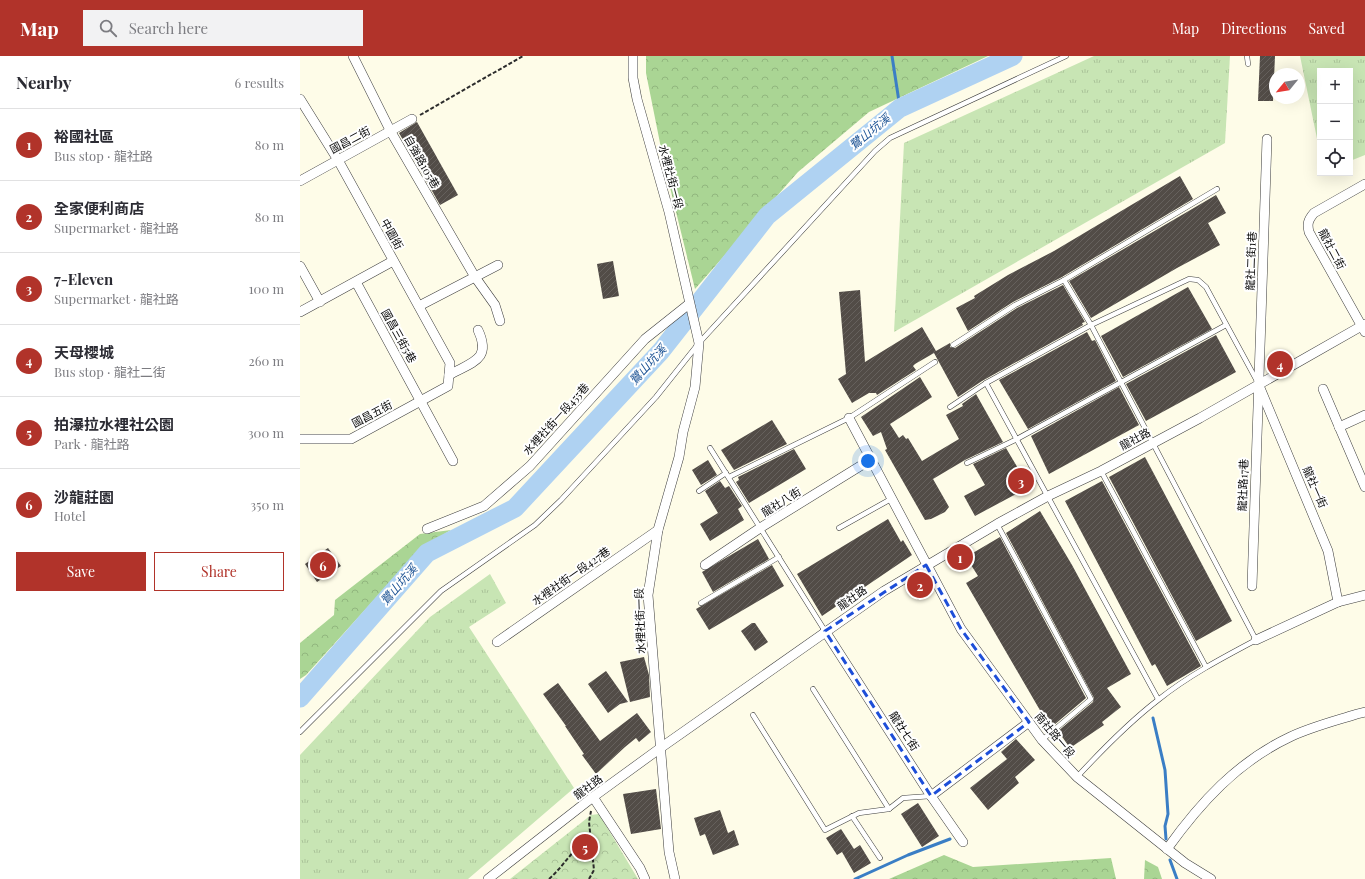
<!DOCTYPE html>
<html lang="en">
<head>
<meta charset="utf-8">
<style>
  body { margin:0; font-family:"Playfair Display","Noto Sans TC",serif; background:#f2f2f3; color:#2b2b33 }
  .controls { position:absolute; right:12px; top:12px; display:grid; overflow:hidden; border-radius:0px; box-shadow:0 4px 16px #0002 }
  .controls button { width:36px; height:36px; display:grid; place-items:center; padding:0; border:0; border-bottom:1px solid #e1e1e2; background:#fff; color:#2b2b33; font:20px sans-serif }
  .compass { position:absolute; left:969px; top:12px; width:36px; height:36px; border-radius:50%; background:#fff; box-shadow:0 4px 16px #0002; rotate:240deg }
  .you { position:absolute; left:568px; top:405px; width:14px; height:14px; margin:-10px; border:3px solid #fff; border-radius:50%; background:#1a73e8; box-shadow:0 0 0 6px #1a73e833 }
  .badge { display:grid; place-items:center; width:26px; height:26px; border-radius:50%; background:#b1332a; color:#fff; font-size:13px; font-weight:700 }
  .pin { position:absolute; translate:-50% -50%; border:2px solid #fff; box-shadow:0 1px 4px #0006 }
  .list { margin:0; padding:0; list-style:none }
  h2 { display:flex; justify-content:space-between; align-items:center; height:52px; margin:0; padding:0 16px; font-size:17px }
  h2 small { font-size:13px; font-weight:400; color:#7c7c81 }
  .list li { display:grid; grid-template-columns:26px 1fr auto; gap:12px; align-items:center; box-sizing:border-box; height:72px; padding:0 16px; border-top:1px solid #e1e1e2 }
  .list b { display:block; font-size:15px; white-space:nowrap }
  .list p { margin:0; font-size:13px; white-space:nowrap; color:#7c7c81 }
  .list em { font-size:13px; font-style:normal; color:#7c7c81 }
  .actions { display:flex; gap:8px; padding:12px 16px }
  .actions a { flex:1; padding:9px 0; border:1px solid #b1332a; border-radius:0px; text-align:center; font-size:14px; color:#b1332a }
  .actions .main { background:#b1332a; color:#fff }
  .icon { flex:none; width:22px; height:22px; fill:none; stroke:currentColor; stroke-width:2; stroke-linecap:round; stroke-linejoin:round }
  .map { position:relative; flex:none; width:1065px; height:823px; overflow:hidden }
  header { display:flex; align-items:center; gap:24px; box-sizing:border-box; height:56px; padding:0 20px; background:#b1332a; color:#fff }
  header strong { font-size:19px }
  nav { display:flex; gap:22px; margin-inline-start:auto; font-size:14px }
  .search { width:280px; height:36px; background:#f2f2f3; display:flex; align-items:center; gap:10px; box-sizing:border-box; padding:0 14px; border-radius:0px; color:#7c7c81; font-size:15px }
  main { display:flex }
  aside { flex:1; background:#fff }
  .map>svg:first-child { display:block }
  .grass { fill:url(#grass-tufts) }
  .forest { fill:url(#forest-crowns) }
  .park { fill:url(#park-crowns) }
  .lines { fill:none; stroke-linecap:round; stroke-linejoin:round }
  .stream { stroke:#3a7ec5; stroke-width:3 }
  .river { stroke:#afd2f2; stroke-width:19 }
  .building { fill:url(#building-hatch) }
  .service-casing { stroke:#3d3d3d; stroke-width:5.5 }
  .minor-casing { stroke:#3d3d3d; stroke-width:10 }
  .path { stroke:#2c2c2c; stroke-width:2; stroke-dasharray:4 2; stroke-linecap:butt }
  .service { stroke:#fff; stroke-width:4.5 }
  .minor { stroke:#fff; stroke-width:9 }
  .marked { fill:none; stroke:#1d4ed8; stroke-width:3; stroke-dasharray:8 5; stroke-linejoin:round }
  .labels { text-anchor:middle; stroke-width:4; stroke-linejoin:round; paint-order:stroke }
  .street-label { font-size:11px; fill:#0a0a0a; stroke:#fff }
  .water-label { font-size:12px; font-style:italic; fill:#1b5294; stroke:#fff }
</style>
</head>
<body>
<header>
<strong>Map</strong>
<div class="search"><svg class="icon" aria-label="search" viewBox="0 0 24 24"><circle cx="10" cy="10" r="6"/><path d="M15 15l6 6"/></svg>Search here</div>
<nav><a>Map</a><a>Directions</a><a>Saved</a></nav>
</header>
<main>
<aside>
<h2>Nearby<small>6 results</small></h2>
<ul class="list">
<li><span class="badge">1</span><div><b>裕國社區</b><p>Bus stop · 龍社路</p></div><em>80 m</em></li>
<li><span class="badge">2</span><div><b>全家便利商店</b><p>Supermarket · 龍社路</p></div><em>80 m</em></li>
<li><span class="badge">3</span><div><b>7-Eleven</b><p>Supermarket · 龍社路</p></div><em>100 m</em></li>
<li><span class="badge">4</span><div><b>天母櫻城</b><p>Bus stop · 龍社二街</p></div><em>260 m</em></li>
<li><span class="badge">5</span><div><b>拍瀑拉水裡社公園</b><p>Park · 龍社路</p></div><em>300 m</em></li>
<li><span class="badge">6</span><div><b>沙龍莊園</b><p>Hotel</p></div><em>350 m</em></li>
</ul>
<div class="actions"><a class="main">Save</a><a>Share</a></div>
</aside>
<div class="map">
<svg width="1065" height="823" viewBox="0 0 1065 823">
  <defs>
    <pattern id="grass-tufts" width="24" height="20" patternUnits="userSpaceOnUse"><rect width="24" height="20" fill="#c8e5b4"/><path d="M3 7l-1-3M5 7V3M7 7l1-3M15 17l-1-3M17 17v-4M19 17l1-3" fill="none" stroke="#aac399"/></pattern>
    <pattern id="forest-crowns" width="20" height="18" patternUnits="userSpaceOnUse"><rect width="20" height="18" fill="#aad594"/><path d="M2 6a3 3 0 1 1 6 0M12 15a3 3 0 1 1 6 0" fill="none" stroke="#91b67e"/></pattern>
    <pattern id="park-crowns" width="20" height="18" patternUnits="userSpaceOnUse"><rect width="20" height="18" fill="#c8e5b4"/><path d="M2 6a3 3 0 1 1 6 0M12 15a3 3 0 1 1 6 0" fill="none" stroke="#aac399"/></pattern>
    <pattern id="building-hatch" width="6" height="6" patternUnits="userSpaceOnUse"><rect width="6" height="6" fill="#524c47"/><path d="M-1 1l2-2M0 6l6-6M5 7l2-2" fill="none" stroke="#66615d"/></pattern>
  </defs>
  <rect width="100%" height="100%" fill="#fefce8"/>
  <g class="grass">
    <path d="M794,0H930L925,87L594,276L604,87Z"/>
    <path d="M1000,0H1065V99L1050,105V15H1020V97Z"/>
    <path d="M190,518L206,547L169,571L274,732L168,823H0V699L130,561Z"/>
  </g>
  <g class="forest">
    <path d="M346,0H688L569,56L498,116L395,233L364,107L346,17Z"/>
    <path d="M151,474L121,492L6,619L0,623V587L34,559L35,544L120,478Z"/>
    <path d="M644,799L673,811L811,802L816,823H589Z"/>
    <path d="M845,804L858,811L862,823H844Z"/>
  </g>
  <path class="park" d="M299,758L338,823H210L291,759Z"/>
  <g class="lines">
    <g class="stream">
      <path d="M592,0L600,52"/>
      <path d="M853,662L865,714L868,758L865,770L866,783"/>
      <path d="M870,804L877,823"/>
      <path d="M555,823L608,799L650,783"/>
    </g>
    <path class="river" d="M0,642L127,497L215,452L361,295L467,160L600,52L713,0"/>
  </g>
  <g class="building">
    <path d="M960,0H975L973,45H958Z"/>
    <path d="M117,66L158,139L140,149L99,77Z"/>
    <path d="M880,120L893,143L762,221L713,246L668,275L656,252L675,242L674,240L708,219L754,195Z"/>
    <path d="M916,139L926,157L908,167L920,189L877,212L791,262L769,225Z"/>
    <path d="M313,205L319,240L303,243L297,208Z"/>
    <path d="M763,229L785,266L782,267L783,269L682,325L658,341L634,297L615,308L613,310L616,314L577,339L576,337H569L552,347L538,323L546,318L539,236L560,234L565,306L622,271L636,295L650,287V291L655,292L717,252Z"/>
    <path d="M888,231L912,273L823,321L801,280Z"/>
    <path d="M787,276L792,285L795,284L816,325L728,373L699,324Z"/>
    <path d="M916,279L936,316L846,365L826,328Z"/>
    <path d="M620,321L632,341L590,368L599,382L603,379L606,383L608,382L622,405L659,383L646,359L663,350L662,348L676,338L703,386L665,404L633,423L649,451L645,456L631,463L625,464L585,394L587,393L581,376L573,380L561,361Z"/>
    <path d="M819,331L839,369L749,418L731,380Z"/>
    <path d="M472,364L487,388L434,414L421,394Z"/>
    <path d="M706,392L729,431L675,460L664,440L685,429L673,408Z"/>
    <path d="M494,393L506,413L449,447L436,426L439,424L438,421Z"/>
    <path d="M845,401L932,565L896,585L809,421Z"/>
    <path d="M408,404L417,419L401,429L392,414Z"/>
    <path d="M420,425L425,432L429,430L442,450L438,453L444,464L410,485L400,468L418,457L405,435Z"/>
    <path d="M802,425L901,610L867,630L855,608L852,610L765,445Z"/>
    <path d="M740,455L772,509L831,618L807,632L821,651L802,666L804,669L770,692L758,675L793,646L794,642L706,477Z"/>
    <path d="M588,463L601,486L603,484L612,499L522,560L497,518Z"/>
    <path d="M700,481L786,642L754,669L752,666L748,668L666,527L678,520L666,501Z"/>
    <path d="M458,483L469,503L413,536L402,516Z"/>
    <path d="M28,492L41,510L17,526L5,508Z"/>
    <path d="M472,509L484,530L409,574L396,553Z"/>
    <path d="M612,525L625,529L629,537L618,544L607,528Z"/>
    <path d="M452,567H455L468,586L455,595L441,575Z"/>
    <path d="M344,601L349,619L350,641L330,646L320,606Z"/>
    <path d="M306,615L328,646L320,648L308,657L288,628Z"/>
    <path d="M258,627L300,685L337,657L351,676L339,686L336,682L325,691L296,718L282,699L284,698L265,670H266L243,638Z"/>
    <path d="M716,683L735,704L715,721L719,727L688,754L670,732L707,703L701,696Z"/>
    <path d="M356,733L361,773L331,778L323,738Z"/>
    <path d="M618,747L639,780L622,791L601,758Z"/>
    <path d="M420,754L428,777L434,774L439,789L413,799L405,778L400,780L394,762Z"/>
    <path d="M541,773L554,793L560,789L571,807L554,817L542,796L537,799L526,782Z"/>
  </g>
  <g class="lines">
    <g class="service-casing">
      <g id="service">
        <path d="M947,0L948,8"/>
        <path d="M764,224L791,269L956,584C922,602 888,620 858,644C828,667 802,694 777,721"/>
        <path d="M653,289L715,249L764,224L917,133"/>
        <path d="M686,327L858,643"/>
        <path d="M650,351L686,327L791,269L889,223L898,224L906,231L957,325"/>
        <path d="M410,392L525,575"/>
        <path d="M667,407L715,384L926,269"/>
        <path d="M801,415L906,611"/>
        <path d="M429,421L549,362L635,306"/>
        <path d="M399,435L426,417"/>
        <path d="M697,468L791,643L742,684"/>
        <path d="M539,472L591,443"/>
        <path d="M401,547L479,501"/>
        <path d="M513,633L589,753"/>
        <path d="M453,659L525,774L559,757L589,753L603,742L631,740"/>
        <path d="M0,676L141,535L235,469L261,444L356,341L399,287L575,95L590,82L766,0"/>
        <path d="M552,760L580,802"/>
      </g>
    </g>
    <g class="minor-casing">
      <g id="minor">
        <path d="M53,0L91,76L175,221L195,249L200,265"/>
        <path d="M333,0V22L337,43L369,156L399,287L395,331L383,376L379,401L358,474L348,539L369,796L375,823"/>
        <path d="M0,43L38,104L150,307L148,330L51,383H0"/>
        <path d="M0,125L112,63"/>
        <path d="M1065,128L1014,157C1008,164 1007,168 1009,176L1065,276"/>
        <path d="M0,210L20,246"/>
        <path d="M56,226L153,405"/>
        <path d="M119,250L198,209"/>
        <path d="M0,256L93,205"/>
        <path d="M149,319C172,306 192,304 178,274"/>
        <path d="M960,332L1028,495L1038,546"/>
        <path d="M1023,333L1065,431"/>
        <path d="M549,362L661,573L742,684L777,721L885,807L911,823"/>
        <path d="M1039,371L1065,359"/>
        <path d="M127,473L184,450L230,410L345,283L389,248"/>
        <path d="M405,509L460,472L570,404"/>
        <path d="M952,530L967,83"/>
        <path d="M525,575L631,740L663,786"/>
        <path d="M956,584L1038,546L1065,539"/>
        <path d="M197,586L358,474"/>
        <path d="M631,740L729,666"/>
        <path d="M293,741L340,812L345,823"/>
        <path d="M867,793C900,747 937,706 990,681C1011,671 1035,665 1057,658L1065,656"/>
        <path d="M188,823L293,741L359,693L584,535L697,468L748,440L801,415L900,362L1065,268"/>
      </g>
    </g>
    <g class="path">
      <path d="M120,59L223,0"/>
      <path d="M249,823C264,810 273,792 290,781"/>
      <path d="M289,823L294,814L289,766L291,755"/>
    </g>
    <use href="#service" class="service"/>
    <use href="#minor" class="minor"/>
  </g>
  <path class="marked" d="M626,509L661,573L729,666L631,740L525,575Z"/>
  <g class="labels">
    <g class="street-label">
      <text transform="translate(50 84) rotate(-28)" y="4">國昌二街</text>
      <text transform="translate(122 106) rotate(60)" y="4">自強路105巷</text>
      <text transform="translate(371 121) rotate(75)" y="4">水裡社街一段</text>
      <text transform="translate(92 178) rotate(61)" y="4">中園街</text>
      <text transform="translate(1032 193) rotate(62)" y="4">龍社二街</text>
      <text transform="translate(951 205) rotate(-88)" y="4">龍社二街1巷</text>
      <text transform="translate(99 280) rotate(61)" y="4">國昌三街5巷</text>
      <text transform="translate(72 358) rotate(-28)" y="4">國昌五街</text>
      <text transform="translate(256 363) rotate(-48)" y="4">水裡社街一段455巷</text>
      <text transform="translate(835 383) rotate(-28)" y="4">龍社路</text>
      <text transform="translate(943 429) rotate(-88)" y="4">龍社路17巷</text>
      <text transform="translate(1015 431) rotate(66)" y="4">龍社一街</text>
      <text transform="translate(481 446) rotate(-32)" y="4">龍社八街</text>
      <text transform="translate(271 520) rotate(-35)" y="4">水裡社街一段427巷</text>
      <text transform="translate(552 542) rotate(-35)" y="4">龍社路</text>
      <text transform="translate(340 565) rotate(-92)" y="4">水裡社街一段</text>
      <text transform="translate(604 675) rotate(57)" y="4">龍社七街</text>
      <text transform="translate(755 679) rotate(50)" y="4">南社路一段</text>
      <text transform="translate(288 731) rotate(-37)" y="4">龍社路</text>
    </g>
    <g class="water-label">
      <text transform="translate(570 76) rotate(-39)" y="4">鷺山坑溪</text>
      <text transform="translate(348 309) rotate(-48)" y="4">鷺山坑溪</text>
      <text transform="translate(99 529) rotate(-49)" y="4">鷺山坑溪</text>
    </g>
  </g>
</svg>
<div class="controls">
<button>+</button>
<button>−</button>
<button><svg class="icon" aria-label="locate" viewBox="0 0 24 24"><circle cx="12" cy="12" r="6"/><path d="M12 2v4M12 18v4M2 12h4M18 12h4"/></svg></button>
</div>
<svg class="compass" viewBox="-18 -18 36 36"><path d="M0-13l5 13h-10z" fill="#e53935"/><path d="M0 13l5-13h-10z" fill="#7c7c81"/></svg>
<div class="you"></div>
<div class="pin badge" style="left:660px;top:501px">1</div>
<div class="pin badge" style="left:620px;top:529px">2</div>
<div class="pin badge" style="left:721px;top:425px">3</div>
<div class="pin badge" style="left:980px;top:308px">4</div>
<div class="pin badge" style="left:285px;top:791px">5</div>
<div class="pin badge" style="left:23px;top:509px">6</div>
</div>
</main>
</body>
</html>
